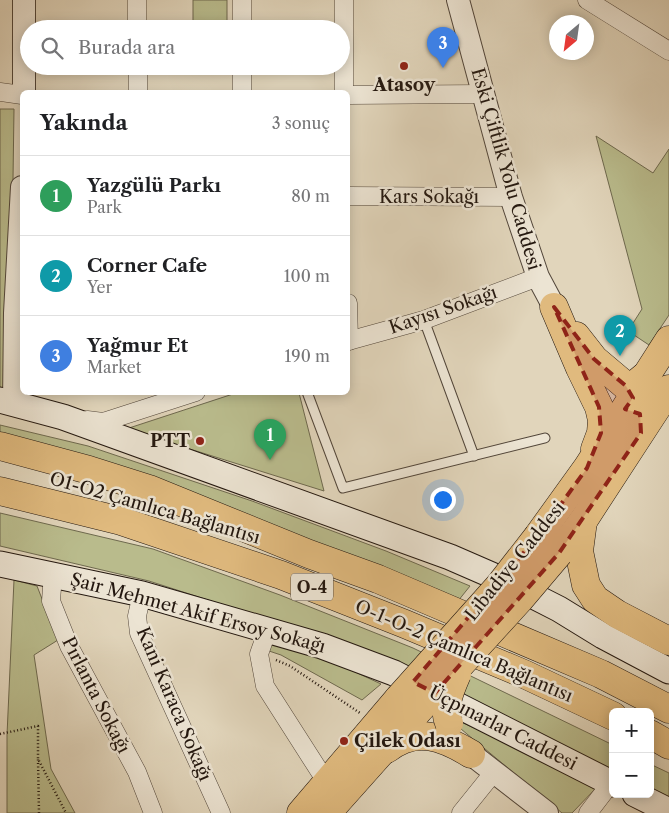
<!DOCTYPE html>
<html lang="tr">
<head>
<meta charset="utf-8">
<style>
  body { margin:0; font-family:"Libre Caslon Text",serif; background:#f6f6f6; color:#202124 }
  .controls { position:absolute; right:15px; bottom:15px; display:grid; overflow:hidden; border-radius:8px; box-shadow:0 2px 12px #0003 }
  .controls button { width:45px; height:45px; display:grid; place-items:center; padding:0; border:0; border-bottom:1px solid #e0e0e0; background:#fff; color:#202124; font:25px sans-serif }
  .compass { position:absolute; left:549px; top:15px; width:45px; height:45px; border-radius:50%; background:#fff; box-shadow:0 2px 12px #0003; rotate:209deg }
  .you { position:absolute; left:442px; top:499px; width:18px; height:18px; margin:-12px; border:4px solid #fff; border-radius:50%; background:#1a73e8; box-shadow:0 0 0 8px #1a73e833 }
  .badge { display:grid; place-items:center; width:32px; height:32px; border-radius:50%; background:#b45309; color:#fff; font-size:16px; font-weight:700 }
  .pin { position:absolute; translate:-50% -41px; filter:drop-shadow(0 1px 2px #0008) }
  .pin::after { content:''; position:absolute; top:26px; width:18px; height:15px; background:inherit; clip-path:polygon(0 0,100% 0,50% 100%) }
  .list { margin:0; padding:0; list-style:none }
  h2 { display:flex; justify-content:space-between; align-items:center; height:65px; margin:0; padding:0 20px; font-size:21px }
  h2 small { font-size:16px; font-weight:400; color:#757577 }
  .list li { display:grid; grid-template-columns:32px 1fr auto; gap:15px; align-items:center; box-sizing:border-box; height:80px; padding:0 20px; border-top:1px solid #e0e0e0 }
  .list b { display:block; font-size:19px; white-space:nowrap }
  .list p { margin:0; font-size:16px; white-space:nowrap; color:#757577 }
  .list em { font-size:16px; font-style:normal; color:#757577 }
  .icon { flex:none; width:28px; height:28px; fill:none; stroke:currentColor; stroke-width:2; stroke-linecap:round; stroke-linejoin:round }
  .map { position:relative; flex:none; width:669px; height:813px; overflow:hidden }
  .search { position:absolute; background:#fff; box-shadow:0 2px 12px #0003; left:20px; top:20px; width:330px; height:55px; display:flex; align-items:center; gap:12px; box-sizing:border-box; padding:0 18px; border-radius:28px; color:#757577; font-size:19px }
  .panel { position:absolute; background:#fff; box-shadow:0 2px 12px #0003; left:20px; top:90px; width:330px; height:305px; border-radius:8px }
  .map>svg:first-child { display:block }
  .green { fill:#b9bb8c; stroke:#6e694e }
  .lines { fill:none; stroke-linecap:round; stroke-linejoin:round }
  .service-casing { stroke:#52463a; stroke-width:11 }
  .minor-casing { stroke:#52463a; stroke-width:19 }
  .tertiary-casing { stroke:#52463a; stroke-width:24 }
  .secondary-casing { stroke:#23170f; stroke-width:27 }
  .primary-casing { stroke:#23170f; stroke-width:29 }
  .trunk-casing { stroke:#23170f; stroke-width:29 }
  .path { stroke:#23170f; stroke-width:2.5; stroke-dasharray:1 2.5; stroke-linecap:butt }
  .service { stroke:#ece4d3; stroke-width:9 }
  .minor { stroke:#ece4d3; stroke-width:18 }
  .tertiary { stroke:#ece4d3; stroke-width:22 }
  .secondary { stroke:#ece4d3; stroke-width:25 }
  .primary { stroke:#e0ba7e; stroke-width:28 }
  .trunk { stroke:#e0ba7e; stroke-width:28 }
  .primary-bridge-casing { stroke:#23170f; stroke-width:29; stroke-linecap:butt }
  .primary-bridge { stroke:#e0ba7e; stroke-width:28 }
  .marked { fill:#8f2418; fill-opacity:0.2; stroke:#8f2418; stroke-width:4; stroke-dasharray:10 6; stroke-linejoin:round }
  .poi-dot { fill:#8f2418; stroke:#ece4d3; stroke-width:2 }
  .labels { text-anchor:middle; stroke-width:5; stroke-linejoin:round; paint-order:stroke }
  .shield { fill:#ece4d3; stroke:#5f544a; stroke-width:1 }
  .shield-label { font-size:16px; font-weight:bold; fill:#23170f }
  .poi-label { font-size:18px; font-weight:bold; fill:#23170f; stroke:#ece4d3 }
  .street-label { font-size:18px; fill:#23170f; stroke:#ece4d3 }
</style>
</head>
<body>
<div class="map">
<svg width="669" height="813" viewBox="0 0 669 813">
  <rect width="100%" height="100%" fill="#e1d5bb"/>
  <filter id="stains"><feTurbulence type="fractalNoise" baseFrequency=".004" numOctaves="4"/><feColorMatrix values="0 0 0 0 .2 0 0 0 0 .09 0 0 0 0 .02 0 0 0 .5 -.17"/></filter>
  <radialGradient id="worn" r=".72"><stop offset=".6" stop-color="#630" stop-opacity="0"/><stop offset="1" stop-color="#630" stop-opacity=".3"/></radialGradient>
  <g class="green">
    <rect x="193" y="0" width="34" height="29"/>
    <path d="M0,109H14L10,391L0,390Z"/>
    <path d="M596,136L653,173L669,149V315L649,345L628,331L642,309Z"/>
    <path d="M236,393H299L324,491L126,429Z"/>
    <path d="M0,425L88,446L252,501L386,551L470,586L458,601L0,440Z"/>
    <path d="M0,513L153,549L280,595L413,648L613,745V772L273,621L149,581L0,546Z"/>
    <path d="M14,580L37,586L58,640L34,655L51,769L75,813H7V735Z"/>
    <path d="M274,641L319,655L381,684L362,700L281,655L263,649Z"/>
    <path d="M461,722L599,785L572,813H562L461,729Z"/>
    <path d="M650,764L669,773V798L650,789Z"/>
  </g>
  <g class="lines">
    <g class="service-casing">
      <g id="service">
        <path d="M424,320L474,456"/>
        <path d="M307,392L343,488L545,438"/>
      </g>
    </g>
    <g class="minor-casing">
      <g id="minor">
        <path d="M137,0V29"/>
        <path d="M587,0L669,51"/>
        <path d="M242,29V0"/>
        <path d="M138,66V92"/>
        <path d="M242,66V92"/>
        <path d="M0,92L22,95"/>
        <path d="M344,92V0"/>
        <path d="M348,95L483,94"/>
        <path d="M348,196L511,197"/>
        <path d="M348,303L349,341"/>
        <path d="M348,341L424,320L538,277"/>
        <path d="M87,420L103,422L196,392"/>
        <path d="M53,574L51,601L69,646L137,772L153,813"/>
        <path d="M142,594L137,616L139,633L221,813"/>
        <path d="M272,631L264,640L259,654L265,686L327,783"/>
        <path d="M461,813L494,772"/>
        <path d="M588,813L611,783"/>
      </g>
    </g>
    <g class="tertiary-casing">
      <g id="tertiary">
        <path d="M458,0L511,197L538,277L554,307"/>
        <path d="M24,92V0"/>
        <path d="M14,404L15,313L22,187"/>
        <path d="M471,754L547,813"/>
      </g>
    </g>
    <g class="secondary-casing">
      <g id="secondary">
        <path d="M0,400L63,417L450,557L496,577L559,609L603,636L669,671"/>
        <path d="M0,564L142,594L322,646L394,673L613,784"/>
        <path d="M635,794L669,811"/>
      </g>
    </g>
    <g class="primary-casing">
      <g id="primary">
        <path d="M554,307L580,368L599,407L602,420L601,433L595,449"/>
        <path d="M576,336L594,359L626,386H633L644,377"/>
        <path d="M583,521L579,551L586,585L595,599L617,614L669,641"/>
        <path d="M538,536L587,468L669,340"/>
        <path d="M559,553L583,521L669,389"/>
        <path d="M387,749C416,726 443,737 471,754"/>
        <path d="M301,813L399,698"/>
        <path d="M327,813L417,712"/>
      </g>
    </g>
    <g class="trunk-casing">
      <g id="trunk">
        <path d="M0,446L89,470L149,489L309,554L378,579L601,674L669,709"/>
        <path d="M0,491L121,521L281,575L405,624L524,674L613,716"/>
        <path d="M650,734L669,745"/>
      </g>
    </g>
    <g class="path">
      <path d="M276,660L290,666L360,713"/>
      <path d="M0,734L38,726V759"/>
      <path d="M39,813L38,759L66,813"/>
    </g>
    <use href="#service" class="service"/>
    <use href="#minor" class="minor"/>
    <use href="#tertiary" class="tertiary"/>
    <use href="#secondary" class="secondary"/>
    <use href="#primary" class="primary"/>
    <use href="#trunk" class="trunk"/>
    <g class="primary-bridge-casing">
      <g id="primary-bridge">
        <path d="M399,698L499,586L538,536"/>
        <path d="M417,712L520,599L559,553"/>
        <path d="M449,723C442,707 451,688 457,674"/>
      </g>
    </g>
    <use href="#primary-bridge" class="primary-bridge"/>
  </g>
  <path class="marked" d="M554,307L594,359L626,386L633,398L625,409L640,414L641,433L559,553L435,693L413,682L538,536L587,468L601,433L599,407Z"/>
  <g class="poi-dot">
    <circle cx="404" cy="66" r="5"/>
    <circle cx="200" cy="441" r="5"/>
    <circle cx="344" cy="741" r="5"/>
  </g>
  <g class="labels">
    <rect class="shield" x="291" y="573.5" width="42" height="27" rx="4"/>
    <g class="shield-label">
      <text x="312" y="593">O-4</text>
    </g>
    <g class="poi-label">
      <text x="404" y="91">Atasoy</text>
      <text x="190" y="447" text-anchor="end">PTT</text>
      <text x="354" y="747" text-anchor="start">Çilek Odası</text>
    </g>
    <g class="street-label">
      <text transform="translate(506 169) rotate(74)" y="6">Eski Çiftlik Yolu Caddesi</text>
      <text x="429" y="203">Kars Sokağı</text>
      <text transform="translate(443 310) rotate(-19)" y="6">Kayısı Sokağı</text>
      <text transform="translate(155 508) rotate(16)" y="6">O1-O2 Çamlıca Bağlantısı</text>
      <text transform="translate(515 561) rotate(-51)" y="6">Libadiye Caddesi</text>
      <text transform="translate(198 613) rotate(15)" y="6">Şair Mehmet Akif Ersoy Sokağı</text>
      <text transform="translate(464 651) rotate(23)" y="6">O-1-O-2 Çamlıca Bağlantısı</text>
      <text transform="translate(96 695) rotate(63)" y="6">Pırlanta Sokağı</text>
      <text transform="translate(174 704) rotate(67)" y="6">Kani Karaca Sokağı</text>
      <text transform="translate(503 728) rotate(27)" y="6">Üçpınarlar Caddesi</text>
    </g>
  </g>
  <rect width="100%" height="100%" filter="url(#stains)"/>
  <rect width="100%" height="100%" fill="url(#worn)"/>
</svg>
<div class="controls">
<button>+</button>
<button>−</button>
</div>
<svg class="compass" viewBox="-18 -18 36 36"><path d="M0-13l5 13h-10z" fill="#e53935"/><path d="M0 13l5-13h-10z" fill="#757577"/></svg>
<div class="you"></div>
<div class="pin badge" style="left:270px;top:460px;background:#2e9e5b">1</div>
<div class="pin badge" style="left:620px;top:356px;background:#0f9aa8">2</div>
<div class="pin badge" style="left:443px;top:68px;background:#3f7fe0">3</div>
<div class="search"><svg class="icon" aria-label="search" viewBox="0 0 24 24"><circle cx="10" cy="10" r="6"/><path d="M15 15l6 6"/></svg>Burada ara</div>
<section class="panel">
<h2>Yakında<small>3 sonuç</small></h2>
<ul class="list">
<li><span class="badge" style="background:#2e9e5b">1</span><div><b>Yazgülü Parkı</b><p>Park</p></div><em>80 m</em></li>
<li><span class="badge" style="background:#0f9aa8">2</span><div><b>Corner Cafe</b><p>Yer</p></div><em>100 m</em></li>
<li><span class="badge" style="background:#3f7fe0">3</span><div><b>Yağmur Et</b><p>Market</p></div><em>190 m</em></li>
</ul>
</section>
</div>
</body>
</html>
